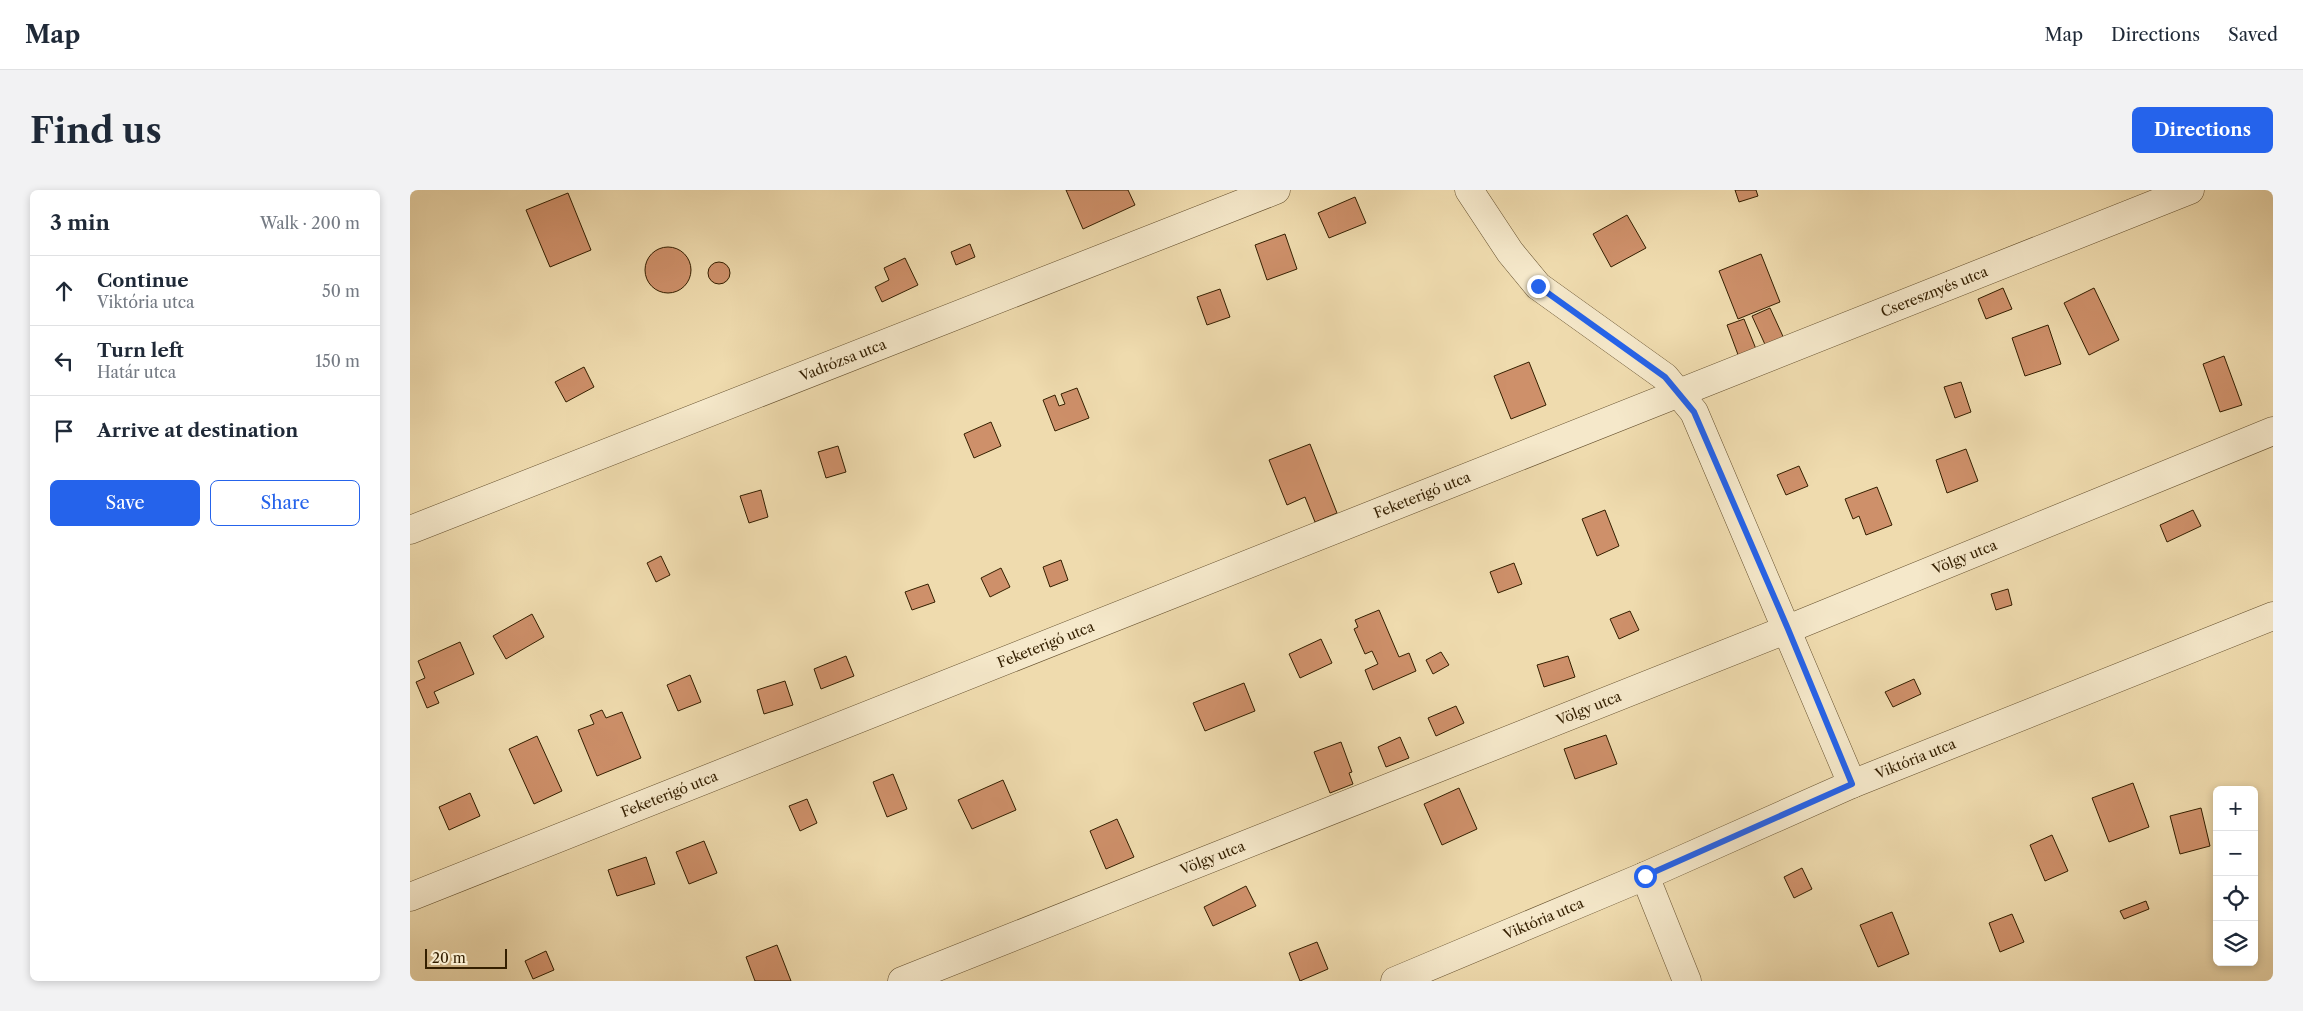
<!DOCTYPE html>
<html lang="en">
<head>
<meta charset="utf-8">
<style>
  body { margin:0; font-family:"Libre Caslon Text",serif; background:#f2f2f3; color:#1f2937 }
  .controls { position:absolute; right:15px; bottom:15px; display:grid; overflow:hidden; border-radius:8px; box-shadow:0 2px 8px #0003 }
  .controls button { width:45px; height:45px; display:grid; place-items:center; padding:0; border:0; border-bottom:1px solid #e0e1e3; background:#fff; color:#1f2937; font:25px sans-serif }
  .scale { position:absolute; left:15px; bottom:12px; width:82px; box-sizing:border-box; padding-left:5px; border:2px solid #341f00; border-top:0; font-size:14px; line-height:18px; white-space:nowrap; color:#341f00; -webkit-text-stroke:4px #f5e8ca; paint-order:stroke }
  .stop { position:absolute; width:15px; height:15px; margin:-11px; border:4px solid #2563eb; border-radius:50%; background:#fff }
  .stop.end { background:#2563eb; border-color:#fff; box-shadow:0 1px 5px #0008 }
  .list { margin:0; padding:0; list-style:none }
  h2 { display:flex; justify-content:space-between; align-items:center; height:65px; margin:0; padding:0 20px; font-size:21px }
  h2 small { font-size:16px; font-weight:400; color:#747a83 }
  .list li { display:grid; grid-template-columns:32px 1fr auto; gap:15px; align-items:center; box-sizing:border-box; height:70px; padding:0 20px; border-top:1px solid #e0e1e3 }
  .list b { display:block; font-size:19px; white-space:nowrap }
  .list p { margin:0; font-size:16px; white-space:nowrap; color:#747a83 }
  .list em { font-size:16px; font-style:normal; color:#747a83 }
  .actions { display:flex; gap:10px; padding:15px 20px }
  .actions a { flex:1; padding:11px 0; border:1px solid #2563eb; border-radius:8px; text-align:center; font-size:18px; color:#2563eb }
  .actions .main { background:#2563eb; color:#fff }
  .icon { flex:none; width:28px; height:28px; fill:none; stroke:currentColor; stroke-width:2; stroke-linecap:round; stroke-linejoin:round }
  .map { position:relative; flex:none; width:1863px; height:791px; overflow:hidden; border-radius:8px }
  header { display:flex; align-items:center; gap:30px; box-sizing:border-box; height:70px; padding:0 25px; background:#fff; border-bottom:1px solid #e0e1e3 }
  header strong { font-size:24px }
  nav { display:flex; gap:28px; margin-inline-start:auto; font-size:18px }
  .intro { display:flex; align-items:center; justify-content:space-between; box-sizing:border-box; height:120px; padding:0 30px }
  h1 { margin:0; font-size:35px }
  .button { padding:12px 22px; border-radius:8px; background:#2563eb; color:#fff; font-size:18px; font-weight:700 }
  main { display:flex; gap:30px; padding:0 30px }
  aside { flex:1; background:#fff; border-radius:8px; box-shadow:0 2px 8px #0003 }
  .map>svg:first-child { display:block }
  .building { fill:#ce906a; stroke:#341f00 }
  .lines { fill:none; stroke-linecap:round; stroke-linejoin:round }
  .minor-casing { stroke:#634e2c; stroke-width:29 }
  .minor { stroke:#f5e8ca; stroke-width:28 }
  .route { stroke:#2563eb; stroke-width:6 }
  .labels { text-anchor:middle; stroke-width:4; stroke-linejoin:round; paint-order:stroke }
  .street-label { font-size:14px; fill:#341f00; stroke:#f5e8ca }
</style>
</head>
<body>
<header>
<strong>Map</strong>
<nav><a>Map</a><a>Directions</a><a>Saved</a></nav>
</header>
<div class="intro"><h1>Find us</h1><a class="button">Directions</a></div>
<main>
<aside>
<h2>3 min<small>Walk · 200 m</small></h2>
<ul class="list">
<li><svg class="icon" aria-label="ahead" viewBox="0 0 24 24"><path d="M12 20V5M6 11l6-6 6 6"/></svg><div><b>Continue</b><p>Viktória utca</p></div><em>50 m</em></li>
<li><svg class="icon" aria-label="left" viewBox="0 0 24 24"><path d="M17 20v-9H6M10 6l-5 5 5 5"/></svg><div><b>Turn left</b><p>Határ utca</p></div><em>150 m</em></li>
<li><svg class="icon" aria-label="arrive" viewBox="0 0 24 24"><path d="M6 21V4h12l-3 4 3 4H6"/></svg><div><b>Arrive at destination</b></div></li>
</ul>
<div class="actions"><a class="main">Save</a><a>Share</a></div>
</aside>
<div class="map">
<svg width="1863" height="791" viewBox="0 0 1863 791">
  <rect width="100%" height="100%" fill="#efdbae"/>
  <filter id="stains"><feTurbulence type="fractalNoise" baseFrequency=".004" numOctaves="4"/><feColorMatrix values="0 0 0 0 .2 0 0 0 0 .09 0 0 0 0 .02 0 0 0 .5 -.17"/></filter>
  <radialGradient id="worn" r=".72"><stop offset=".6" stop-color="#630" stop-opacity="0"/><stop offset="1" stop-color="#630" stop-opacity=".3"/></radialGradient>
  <g class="building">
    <path d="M656,0H718L725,15L673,39Z"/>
    <path d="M1325,0H1346L1348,6L1329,12Z"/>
    <path d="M158,3L181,60L140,77L116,20Z"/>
    <path d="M945,7L956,33L919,48L908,23Z"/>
    <path d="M1217,25L1236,58L1201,77L1183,44Z"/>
    <path d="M875,44L887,79L857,90L845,55Z"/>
    <path d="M560,54L565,67L546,75L541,62Z"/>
    <circle cx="258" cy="80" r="23"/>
    <path d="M1351,64L1370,112L1328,129L1309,81Z"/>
    <path d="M495,68L508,95L472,112L465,97L479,90L474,78Z"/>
    <circle cx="309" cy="83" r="11"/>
    <path d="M1593,98L1602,119L1576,129L1568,109Z"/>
    <path d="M1684,98L1709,150L1679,165L1654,113Z"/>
    <path d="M810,99L820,127L797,135L787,107Z"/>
    <path d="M1360,118L1376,153L1358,161L1342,126Z"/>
    <path d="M1334,129L1348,164L1330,170L1317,135Z"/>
    <path d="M1638,135L1651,174L1615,186L1602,148Z"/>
    <path d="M1814,166L1832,215L1810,222L1793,174Z"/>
    <path d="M1119,172L1136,215L1101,229L1084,186Z"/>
    <path d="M174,177L184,197L156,212L145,192Z"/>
    <path d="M1551,192L1561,222L1545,228L1534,197Z"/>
    <path d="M667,198L679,228L645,241L633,210L645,205L649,216L655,214L651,204Z"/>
    <path d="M581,232L591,256L564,268L554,244Z"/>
    <path d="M900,254L927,323L905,332L895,307L877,315L859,270Z"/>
    <path d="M428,256L436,282L416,288L408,262Z"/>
    <path d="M1556,259L1568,291L1537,303L1526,270Z"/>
    <path d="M1389,276L1398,296L1376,305L1367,285Z"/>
    <path d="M1467,297L1482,335L1456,345L1449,326L1443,329L1435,309Z"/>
    <path d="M351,300L358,327L339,333L330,306Z"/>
    <path d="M1195,320L1209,356L1187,366L1172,329Z"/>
    <path d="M1783,320L1791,336L1757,352L1750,335Z"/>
    <path d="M251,366L260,385L246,392L237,373Z"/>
    <path d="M651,370L658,390L640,397L633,377Z"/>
    <path d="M1104,373L1112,394L1088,403L1080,382Z"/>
    <path d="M591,378L600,397L580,407L571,388Z"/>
    <path d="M518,394L525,412L502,420L495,402Z"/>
    <path d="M1598,399L1602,415L1586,420L1581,404Z"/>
    <path d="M969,420L989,467L999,463L1006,481L963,500L955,480L968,474L962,461L955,464L944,439L948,437L945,430Z"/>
    <path d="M1220,421L1229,440L1209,449L1200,429Z"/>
    <path d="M122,424L134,447L96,469L83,446Z"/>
    <path d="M911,449L922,473L890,488L879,464Z"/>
    <path d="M50,452L64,484L24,502L29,513L17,518L6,492L15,488L8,471Z"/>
    <path d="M1031,462L1039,475L1023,484L1016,470Z"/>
    <path d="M436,466L444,486L411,499L404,479Z"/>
    <path d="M1158,466L1165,487L1134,497L1127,475Z"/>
    <path d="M280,485L291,512L268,521L257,495Z"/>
    <path d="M1504,489L1511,504L1483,517L1475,502Z"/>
    <path d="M375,491L383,515L354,524L347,500Z"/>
    <path d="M834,493L845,521L795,541L783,513Z"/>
    <path d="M1046,516L1054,533L1026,546L1018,528Z"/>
    <path d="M192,520L196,528L212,522L231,568L187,586L168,540L184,534L180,525Z"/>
    <path d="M1196,545L1207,574L1165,589L1154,559Z"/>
    <path d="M127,546L152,601L124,614L99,559Z"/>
    <path d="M990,547L999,568L976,577L968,557Z"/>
    <path d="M931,552L942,582L939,583L943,594L920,603L904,562Z"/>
    <path d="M483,584L497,619L477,627L463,592Z"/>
    <path d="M593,590L606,620L562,639L548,610Z"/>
    <path d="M1723,593L1739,637L1699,652L1682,608Z"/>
    <path d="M1049,598L1067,639L1032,655L1014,614Z"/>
    <path d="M60,603L70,626L39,640L29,617Z"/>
    <path d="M397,609L407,633L390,641L379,616Z"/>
    <path d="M1791,618L1800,656L1770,664L1760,626Z"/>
    <path d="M707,629L724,667L696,679L680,641Z"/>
    <path d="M1642,645L1658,681L1635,691L1620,655Z"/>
    <path d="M294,651L307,683L279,694L266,662Z"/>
    <path d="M236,667L245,694L207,706L198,680Z"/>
    <path d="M1392,678L1402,699L1384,708L1374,687Z"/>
    <path d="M836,696L846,716L803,736L794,717Z"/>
    <path d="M1736,711L1739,719L1714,729L1710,721Z"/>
    <path d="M1482,722L1499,764L1468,777L1450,735Z"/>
    <path d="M1602,724L1614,752L1590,762L1579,733Z"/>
    <path d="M907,752L918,779L890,791L879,763Z"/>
    <path d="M367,755L381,791H345L336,767Z"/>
    <path d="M136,761L144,780L123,789L115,771Z"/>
  </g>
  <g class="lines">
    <g class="minor-casing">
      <g id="minor">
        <path d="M1059,0L1100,62L1128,96L1255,187L1284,222L1442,594"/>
        <path id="s1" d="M0,340L866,0"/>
        <path d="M1235,686L1277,791"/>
        <path id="s2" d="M0,707L1780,0"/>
        <path id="s3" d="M492,791L1378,439L1863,241"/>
        <path id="s4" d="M985,791L1235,686L1442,594L1863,426"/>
      </g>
    </g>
    <use href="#minor" class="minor"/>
  </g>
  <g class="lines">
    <path class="route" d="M1128,96L1255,187L1284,222L1378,439L1442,594L1235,686"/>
  </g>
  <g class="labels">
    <g class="street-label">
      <text dy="5" stroke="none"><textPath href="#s2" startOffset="1640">Cseresznyés utca</textPath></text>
      <text dy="5" stroke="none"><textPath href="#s1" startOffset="465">Vadrózsa utca</textPath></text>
      <text dy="5" stroke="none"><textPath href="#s2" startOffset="1089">Feketerigó utca</textPath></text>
      <text dy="5" stroke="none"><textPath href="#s3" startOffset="1144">Völgy utca</textPath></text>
      <text dy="5" stroke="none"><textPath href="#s2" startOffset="684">Feketerigó utca</textPath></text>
      <text dy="5" stroke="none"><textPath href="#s3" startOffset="739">Völgy utca</textPath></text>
      <text dy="5" stroke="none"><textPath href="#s4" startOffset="566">Viktória utca</textPath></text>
      <text dy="5" stroke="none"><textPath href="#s2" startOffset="279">Feketerigó utca</textPath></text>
      <text dy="5" stroke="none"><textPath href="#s3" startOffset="334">Völgy utca</textPath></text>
      <text dy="5" stroke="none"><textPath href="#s4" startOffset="161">Viktória utca</textPath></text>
    </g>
  </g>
  <rect width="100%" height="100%" filter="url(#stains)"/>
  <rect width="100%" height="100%" fill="url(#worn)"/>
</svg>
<div class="controls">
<button>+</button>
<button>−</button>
<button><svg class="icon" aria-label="locate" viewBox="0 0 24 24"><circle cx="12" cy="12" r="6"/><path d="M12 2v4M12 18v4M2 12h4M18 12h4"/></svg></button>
<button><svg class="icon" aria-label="layers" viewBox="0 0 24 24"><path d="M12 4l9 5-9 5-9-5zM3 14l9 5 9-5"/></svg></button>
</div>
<div class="scale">20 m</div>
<div class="stop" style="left:1235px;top:686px"></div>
<div class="stop end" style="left:1128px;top:96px"></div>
</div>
</main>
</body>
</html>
